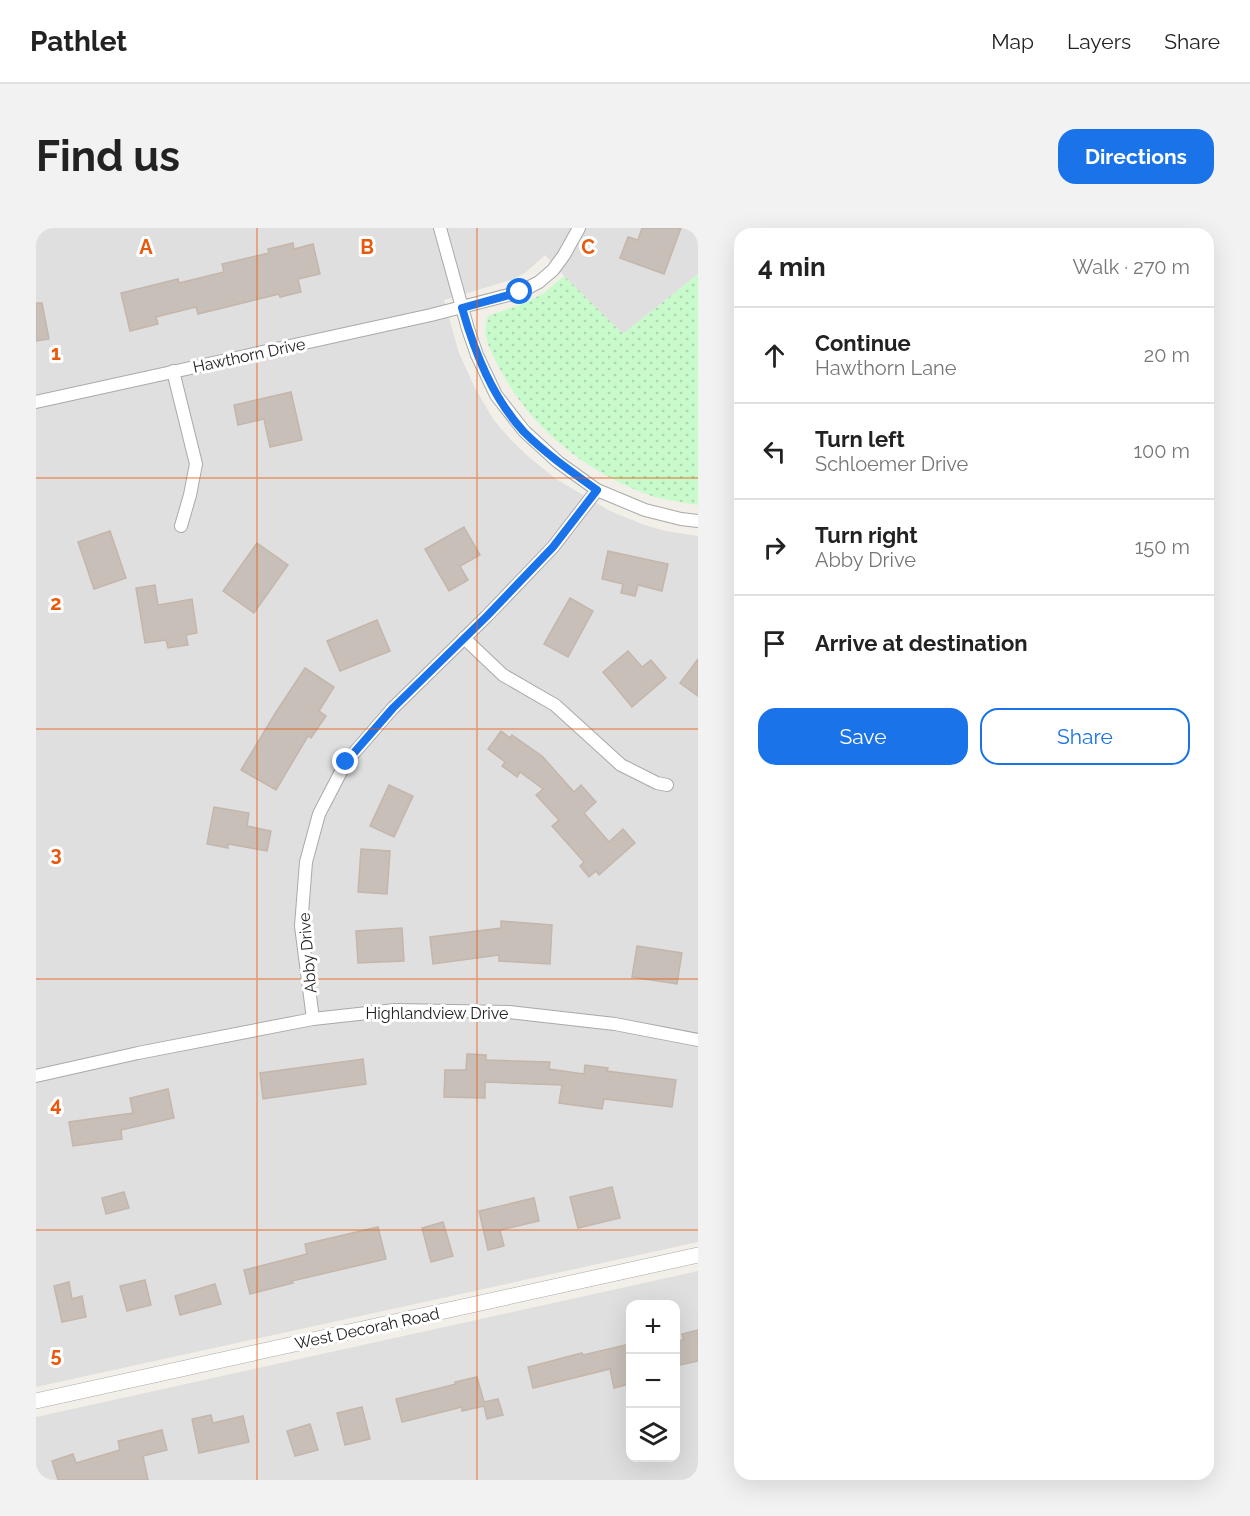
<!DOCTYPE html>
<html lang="en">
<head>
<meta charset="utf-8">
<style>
  body { margin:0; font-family:Raleway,sans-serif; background:#f2f2f2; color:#222 }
  .controls { position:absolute; right:18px; bottom:18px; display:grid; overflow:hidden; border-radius:12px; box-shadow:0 6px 24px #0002 }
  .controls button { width:54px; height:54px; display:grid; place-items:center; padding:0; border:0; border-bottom:2px solid #e0e0e0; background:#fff; color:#222; font:30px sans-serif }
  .stop { position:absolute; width:18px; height:18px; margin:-14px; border:4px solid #1a73e8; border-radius:50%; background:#fff }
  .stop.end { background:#1a73e8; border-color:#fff; box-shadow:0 2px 6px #0008 }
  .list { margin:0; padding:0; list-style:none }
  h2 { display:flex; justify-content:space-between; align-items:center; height:78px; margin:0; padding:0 24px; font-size:26px }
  h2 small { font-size:20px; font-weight:400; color:#767676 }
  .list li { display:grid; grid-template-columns:39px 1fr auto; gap:18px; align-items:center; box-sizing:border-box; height:96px; padding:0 24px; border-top:2px solid #e0e0e0 }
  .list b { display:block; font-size:22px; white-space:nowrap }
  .list p { margin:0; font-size:20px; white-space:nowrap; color:#767676 }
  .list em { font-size:20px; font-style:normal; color:#767676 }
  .actions { display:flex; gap:12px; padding:18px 24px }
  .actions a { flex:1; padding:14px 0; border:2px solid #1a73e8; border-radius:18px; text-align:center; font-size:21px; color:#1a73e8 }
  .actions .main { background:#1a73e8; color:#fff }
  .icon { flex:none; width:33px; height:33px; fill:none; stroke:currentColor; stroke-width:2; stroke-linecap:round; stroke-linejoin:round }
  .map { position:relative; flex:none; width:662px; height:1252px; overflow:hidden; border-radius:18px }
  header { display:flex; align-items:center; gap:36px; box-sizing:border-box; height:84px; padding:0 30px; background:#fff; border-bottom:2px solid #e0e0e0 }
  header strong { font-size:28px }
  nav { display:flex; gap:33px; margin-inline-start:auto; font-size:21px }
  .intro { display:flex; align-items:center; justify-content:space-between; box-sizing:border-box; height:144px; padding:0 36px }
  h1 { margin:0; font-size:42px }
  .button { padding:15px 27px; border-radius:18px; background:#1a73e8; color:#fff; font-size:21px; font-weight:700 }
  main { display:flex; gap:36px; padding:0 36px }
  aside { flex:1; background:#fff; border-radius:18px; box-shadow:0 6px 24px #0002 }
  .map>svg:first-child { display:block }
  .residential { fill:#e0dfdf; fill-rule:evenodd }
  .park { fill:url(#park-dots) }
  .building { fill:#c7bfb8; stroke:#c4b6ab; stroke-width:1.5 }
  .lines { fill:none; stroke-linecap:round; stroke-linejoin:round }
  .minor-casing { stroke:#a9a9a9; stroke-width:14 }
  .tertiary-casing { stroke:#a9a9a9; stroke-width:16 }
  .minor { stroke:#fff; stroke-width:12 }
  .tertiary { stroke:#fff; stroke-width:15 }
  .route { stroke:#1a73e8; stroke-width:8 }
  .grid { fill:none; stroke:#e8590c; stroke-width:1.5; stroke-opacity:0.55 }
  .labels { text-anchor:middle; stroke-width:6; stroke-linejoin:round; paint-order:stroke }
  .street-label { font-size:16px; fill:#222; stroke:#fff }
  .grid-label { font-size:20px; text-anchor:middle; font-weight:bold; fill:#e8590c; stroke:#fff; stroke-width:6; stroke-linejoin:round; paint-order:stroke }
</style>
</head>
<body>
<header>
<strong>Pathlet</strong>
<nav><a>Map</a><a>Layers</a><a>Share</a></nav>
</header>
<div class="intro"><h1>Find us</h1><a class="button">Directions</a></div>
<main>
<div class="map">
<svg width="662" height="1252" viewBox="0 0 662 1252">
  <defs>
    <pattern id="park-dots" width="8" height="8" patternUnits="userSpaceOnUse" patternTransform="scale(1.5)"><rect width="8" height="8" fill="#c8facc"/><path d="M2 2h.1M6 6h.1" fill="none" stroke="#acd6af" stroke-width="1.8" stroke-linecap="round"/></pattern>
  </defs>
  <rect width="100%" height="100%" fill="#f2efe9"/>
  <g class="residential">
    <path d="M0,0H662V46L587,106L528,48L509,27L489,45L475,52L408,72L423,125L439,160L457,191L474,211L494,230L520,251L574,283L606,296L629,303L662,308V1014L0,1159Z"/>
    <path d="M662,1043V1252H0V1189ZM594,1076H640V1230H594Z"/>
  </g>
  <path class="park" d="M662,46V277C646,274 628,272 613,267C550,244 493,199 463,139C454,121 445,108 452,88L489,75L508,65L528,48L587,106Z"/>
  <g class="building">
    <path d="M606,0H645L628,46L584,30L592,9L602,12Z"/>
    <path d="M257,15L258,21L277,16L284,46L262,51L265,64L244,69L243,66L162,86L160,79L120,89L122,96L94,103L85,65L142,51L143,55L188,44L186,36L233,25L232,21Z"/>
    <path d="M0,75H6L13,111L0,113Z"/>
    <path d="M255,164L266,212L234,219L228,191L202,197L198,177Z"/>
    <path d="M428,299L444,327L424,338L432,352L413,363L389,321Z"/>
    <path d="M74,303L90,350L58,361L42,314Z"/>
    <path d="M221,315L252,337L218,385L187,363Z"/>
    <path d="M572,323L632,336L626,363L602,357L599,368L585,365L587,356L566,351Z"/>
    <path d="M119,357L122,377L156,371L161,405L150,407L152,417L132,420L130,412L109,415L100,360Z"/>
    <path d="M534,370L557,383L532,429L508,416Z"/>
    <path d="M341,392L354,423L304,443L291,413Z"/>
    <path d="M592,423L606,439L615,432L630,450L596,479L567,444Z"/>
    <path d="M662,431V468L644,455Z"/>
    <path d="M269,440L298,459L283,483L290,488L275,510L272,508L240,562L205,542L240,484Z"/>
    <path d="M465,503L474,510L476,507L506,528L538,564L545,557L560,574L548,585L573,614L587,601L599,615L563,647L560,643L553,649L544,638L548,634L516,598L523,592L500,567L507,561L484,544L481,549L466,538L469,534L452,521Z"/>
    <path d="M353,557L377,568L358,609L334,598Z"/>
    <path d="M178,579L213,585L211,598L235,603L231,623L192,616V620L171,616Z"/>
    <path d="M325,621L354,623L351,666L322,664Z"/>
    <path d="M465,693L516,697L514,736L463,733V727L397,736L394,709L465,700Z"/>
    <path d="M366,700L368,733L322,735L320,703Z"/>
    <path d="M601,718L646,725L641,756L596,749Z"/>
    <path d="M431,826L450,827V832L514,834L513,841L548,846L549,837L572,840L571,843L640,852L636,879L568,871L566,881L523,875L526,857L449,854V870L408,869L409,842H430Z"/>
    <path d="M327,831L330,856L227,871L224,845Z"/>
    <path d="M132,861L138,890L85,902L86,911L37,918L33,894L97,885L94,870Z"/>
    <path d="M576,959L584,990L542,1000L534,969Z"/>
    <path d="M88,964L93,980L70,986L66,970Z"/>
    <path d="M498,970L503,993L464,1002L468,1018L452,1022L443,983Z"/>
    <path d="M407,994L417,1028L395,1034L386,1000Z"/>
    <path d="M342,999L350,1031L256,1053L257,1055L214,1066L208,1042L271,1026L269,1016Z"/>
    <path d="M109,1052L115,1077L91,1083L84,1058Z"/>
    <path d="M33,1054L36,1071L46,1068L50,1089L26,1094L18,1058Z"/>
    <path d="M179,1056L185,1076L144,1087L139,1068Z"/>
    <path d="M662,1102V1133L639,1138V1114L647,1112L646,1106Z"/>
    <path d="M594,1116V1156L578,1160L574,1141L497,1160L492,1139L546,1125L547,1127Z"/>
    <path d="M441,1149L448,1174L462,1171L467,1187L451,1191L448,1178L426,1183V1179L366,1194L360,1171L420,1156L419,1154Z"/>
    <path d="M326,1179L334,1211L309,1217L301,1185Z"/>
    <path d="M175,1187L177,1195L207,1188L213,1214L163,1225L156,1191Z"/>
    <path d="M274,1196L282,1222L259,1228L251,1203Z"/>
    <path d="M126,1202L131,1222L107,1228L112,1252H22L16,1233L37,1226L40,1235L84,1222L82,1213Z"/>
  </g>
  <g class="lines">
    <g class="minor-casing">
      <g id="minor">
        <path d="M404,0L432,101L441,127L460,167L488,203L522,234L561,262L609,282L645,291L662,293"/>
        <path d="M137,143L160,236L154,267L145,298"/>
        <path d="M0,174L395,87L484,64L503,54L517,42L528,27L543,0"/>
        <path d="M428,410L467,447L519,477L585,537L621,555L631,557"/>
        <path d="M277,791L265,698L270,634L283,586L310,534L357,480L451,388L517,319L561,262"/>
        <path d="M0,848L102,825L277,791L359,782L473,784L579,796L662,812"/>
      </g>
    </g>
    <g class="tertiary-casing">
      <path id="tertiary" d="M0,1173L662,1027"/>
    </g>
    <use href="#minor" class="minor"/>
    <use href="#tertiary" class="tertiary"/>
  </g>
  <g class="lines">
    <path class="route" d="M310,534L357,480L451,388L517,319L561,262C536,244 510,226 488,204C456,169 439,125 426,80L484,64"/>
  </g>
  <path class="grid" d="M221,0V1252M441,0V1252M0,250H662M0,501H662M0,751H662M0,1002H662"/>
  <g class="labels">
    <g class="street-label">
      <text transform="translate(213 127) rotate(-12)" y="6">Hawthorn Drive</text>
      <text transform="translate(271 725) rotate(-95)" y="6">Abby Drive</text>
      <text x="401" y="791">Highlandview Drive</text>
      <text transform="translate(331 1100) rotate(-12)" y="6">West Decorah Road</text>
    </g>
  </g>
  <g class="grid-label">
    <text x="110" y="26">A</text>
    <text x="331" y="26">B</text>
    <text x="552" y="26">C</text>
    <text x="20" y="132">1</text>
    <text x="20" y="382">2</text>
    <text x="20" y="633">3</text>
    <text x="20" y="883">4</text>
    <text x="20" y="1134">5</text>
  </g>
</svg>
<div class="controls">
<button>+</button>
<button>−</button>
<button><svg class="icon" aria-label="layers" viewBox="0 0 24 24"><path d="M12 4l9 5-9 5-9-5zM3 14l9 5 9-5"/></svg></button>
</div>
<div class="stop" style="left:484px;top:64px"></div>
<div class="stop end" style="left:310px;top:534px"></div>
</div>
<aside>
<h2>4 min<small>Walk · 270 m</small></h2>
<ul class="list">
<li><svg class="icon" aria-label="ahead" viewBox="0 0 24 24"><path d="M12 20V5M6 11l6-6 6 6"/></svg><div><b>Continue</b><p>Hawthorn Lane</p></div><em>20 m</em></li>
<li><svg class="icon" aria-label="left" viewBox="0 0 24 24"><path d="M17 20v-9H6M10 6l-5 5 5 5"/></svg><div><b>Turn left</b><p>Schloemer Drive</p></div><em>100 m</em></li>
<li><svg class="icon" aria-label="right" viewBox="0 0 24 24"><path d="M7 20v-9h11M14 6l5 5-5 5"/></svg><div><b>Turn right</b><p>Abby Drive</p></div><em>150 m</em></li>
<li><svg class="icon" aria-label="arrive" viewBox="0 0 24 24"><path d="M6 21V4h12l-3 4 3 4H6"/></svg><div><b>Arrive at destination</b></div></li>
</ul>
<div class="actions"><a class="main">Save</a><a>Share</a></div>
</aside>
</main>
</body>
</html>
